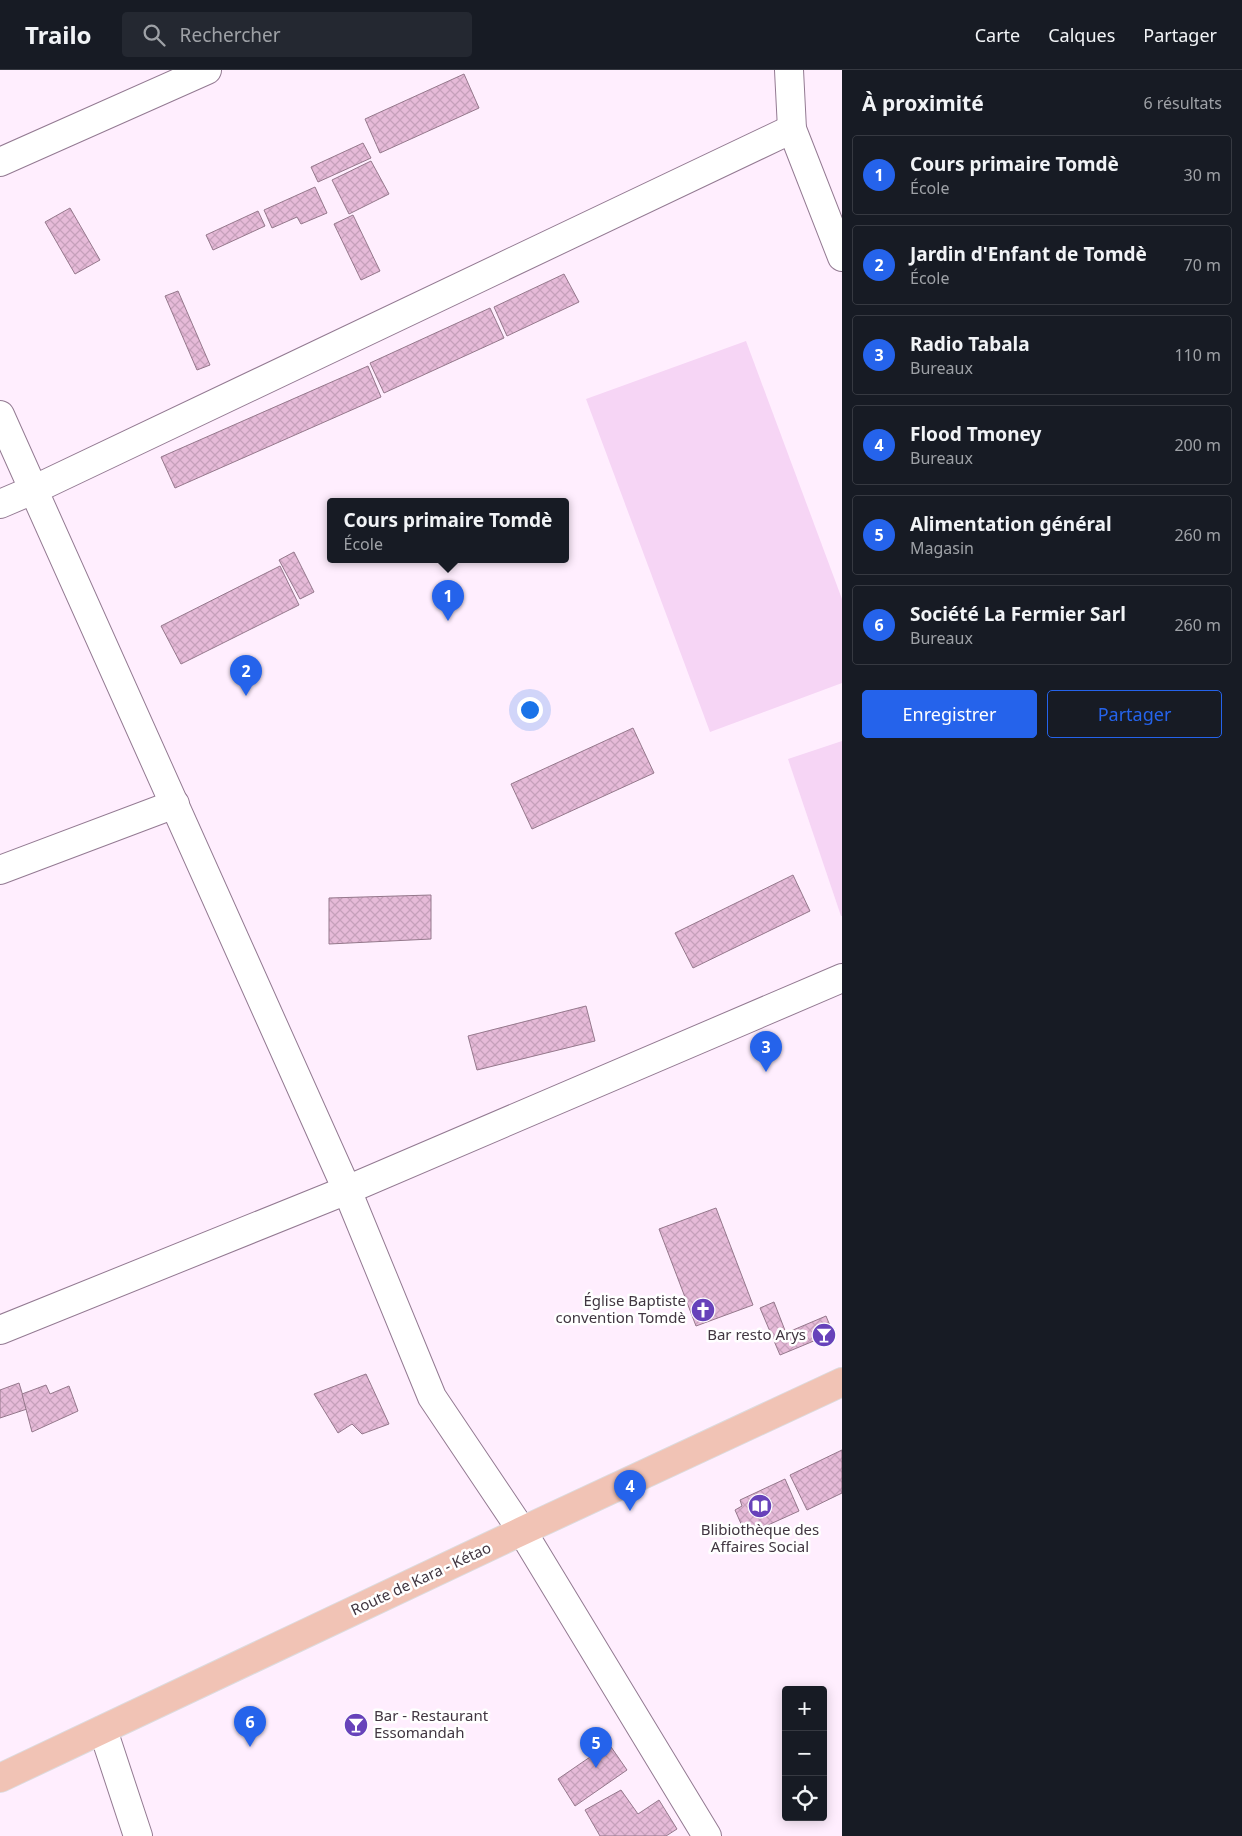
<!DOCTYPE html>
<html lang="fr">
<head>
<meta charset="utf-8">
<style>
  body { margin:0; font-family:"Noto Sans",sans-serif; background:#242831; color:#f1f3f6 }
  .controls { position:absolute; right:15px; bottom:15px; display:grid; overflow:hidden; border-radius:5px; box-shadow:0 2px 12px #0003 }
  .controls button { width:45px; height:45px; display:grid; place-items:center; padding:0; border:0; border-bottom:1px solid #363941; background:#171b24; color:#f1f3f6; font:25px sans-serif }
  .you { position:absolute; left:529px; top:639px; width:18px; height:18px; margin:-12px; border:4px solid #fff; border-radius:50%; background:#1a73e8; box-shadow:0 0 0 8px #1a73e833 }
  .badge { display:grid; place-items:center; width:32px; height:32px; border-radius:50%; background:#2563eb; color:#fff; font-size:16px; font-weight:700 }
  .pin { position:absolute; translate:-50% -41px; filter:drop-shadow(0 1px 2px #0008) }
  .pin::after { content:''; position:absolute; top:26px; width:18px; height:15px; background:inherit; clip-path:polygon(0 0,100% 0,50% 100%) }
  .popup { position:absolute; left:327px; top:428px; width:242px; height:65px; box-sizing:border-box; display:grid; place-content:center; border-radius:5px; background:#171b24; filter:drop-shadow(0 1px 4px #0005); font-size:16px; white-space:nowrap; color:#9ea1a6 }
  .popup b { font-size:19px; color:#f1f3f6 }
  .popup::after { content:''; position:absolute; left:50%; top:100%; margin-left:-10px; border:10px solid transparent; border-top-color:#171b24 }
  .list { margin:0; padding:0; list-style:none }
  h2 { display:flex; justify-content:space-between; align-items:center; height:65px; margin:0; padding:0 20px; font-size:21px }
  h2 small { font-size:16px; font-weight:400; color:#9ea1a6 }
  .list li { display:grid; grid-template-columns:32px 1fr auto; gap:15px; align-items:center; box-sizing:border-box; height:80px; margin:0 10px 10px; padding:0 10px; border:1px solid #363941; border-radius:5px }
  .list b { display:block; font-size:19px; white-space:nowrap }
  .list p { margin:0; font-size:16px; white-space:nowrap; color:#9ea1a6 }
  .list em { font-size:16px; font-style:normal; color:#9ea1a6 }
  .actions { display:flex; gap:10px; padding:15px 20px }
  .actions a { flex:1; padding:11px 0; border:1px solid #2563eb; border-radius:5px; text-align:center; font-size:18px; color:#2563eb }
  .actions .main { background:#2563eb; color:#fff }
  .icon { flex:none; width:28px; height:28px; fill:none; stroke:currentColor; stroke-width:2; stroke-linecap:round; stroke-linejoin:round }
  .map { position:relative; flex:none; width:842px; height:1766px; overflow:hidden }
  header { display:flex; align-items:center; gap:30px; box-sizing:border-box; height:70px; padding:0 25px; background:#171b24; border-bottom:1px solid #363941 }
  header strong { font-size:24px }
  nav { display:flex; gap:28px; margin-inline-start:auto; font-size:18px }
  .search { width:350px; height:45px; background:#242831; display:flex; align-items:center; gap:12px; box-sizing:border-box; padding:0 18px; border-radius:5px; color:#9ea1a6; font-size:19px }
  main { display:flex }
  aside { flex:1; background:#171b24 }
  .map>svg:first-child { display:block }
  .green { fill:#f6d5f5 }
  .building { fill:url(#building-cross-hatch); stroke:#95788c }
  .lines { fill:none; stroke-linecap:round; stroke-linejoin:round }
  .street-casing { stroke:#937a92; stroke-width:30 }
  .primary-casing { stroke:#dddbdd; stroke-width:30 }
  .street { stroke:#fff; stroke-width:28 }
  .primary { stroke:#f1c3b5; stroke-width:28 }
  .labels { text-anchor:middle; stroke-width:5; stroke-linejoin:round; paint-order:stroke }
  .poi-label { font-size:15px; fill:#413641; stroke:#fff; text-anchor:end }
  .street-label { font-size:15px; fill:#413641; stroke:#fff }
</style>
</head>
<body>
<header>
<strong>Trailo</strong>
<div class="search"><svg class="icon" aria-label="search" viewBox="0 0 24 24"><circle cx="10" cy="10" r="6"/><path d="M15 15l6 6"/></svg>Rechercher</div>
<nav><a>Carte</a><a>Calques</a><a>Partager</a></nav>
</header>
<main>
<div class="map">
<svg width="842" height="1766" viewBox="0 0 842 1766">
  <defs>
    <pattern id="building-cross-hatch" width="8" height="8" patternUnits="userSpaceOnUse" patternTransform="scale(1.25)"><rect width="8" height="8" fill="#e6bad8"/><path d="M0 0l8 8M0 8l8-8" fill="none" stroke="#c6a0bb"/></pattern>
  </defs>
  <rect width="100%" height="100%" fill="#ffeefe"/>
  <g class="green">
    <path d="M746,271L842,529V613L710,662L586,329Z"/>
    <path d="M842,671V846H841L788,689Z"/>
  </g>
  <g class="building">
    <path d="M464,4L479,38L380,83L365,49Z"/>
    <path d="M363,73L371,88L318,112L311,97Z"/>
    <path d="M371,91L389,124L349,144L332,110Z"/>
    <path d="M315,117L327,143L301,154L297,147L272,158L264,140Z"/>
    <path d="M70,138L100,190L75,204L45,152Z"/>
    <path d="M258,141L265,156L213,180L206,165Z"/>
    <path d="M353,145L380,201L361,210L334,154Z"/>
    <path d="M564,204L579,232L507,266L494,237Z"/>
    <path d="M178,221L210,295L197,300L165,226Z"/>
    <path d="M490,238L504,268L384,323L370,293Z"/>
    <path d="M368,296L381,327L175,418L161,387Z"/>
    <path d="M294,482L314,522L300,529L279,490Z"/>
    <path d="M280,496L299,535L181,594L161,556Z"/>
    <path d="M633,658L654,703L532,759L511,714Z"/>
    <path d="M793,805L810,841L693,898L675,863Z"/>
    <path d="M431,825V869L329,874V828Z"/>
    <path d="M586,936L595,971L477,1000L468,966Z"/>
    <path d="M716,1138L753,1235L696,1256L659,1159Z"/>
    <path d="M774,1232L786,1263L826,1246L833,1263L780,1285L760,1238Z"/>
    <path d="M366,1304L389,1354L362,1364L352,1354L338,1363L314,1324Z"/>
    <path d="M19,1313L27,1339L0,1348V1320Z"/>
    <path d="M46,1315L50,1324L69,1316L78,1341L32,1362L22,1324Z"/>
    <path d="M842,1380V1423L807,1440L790,1405Z"/>
    <path d="M785,1409L799,1441L746,1465L735,1440L742,1436L740,1430Z"/>
    <path d="M609,1674L627,1700L575,1736L558,1709Z"/>
    <path d="M621,1720L638,1744L659,1730L677,1759L666,1766H600L585,1740Z"/>
  </g>
  <g class="lines">
    <g class="street-casing">
      <g id="street">
        <path d="M789,0L792,59L842,187"/>
        <path d="M0,92L207,0"/>
        <path d="M0,345L347,1120L432,1327L522,1461L707,1766"/>
        <path d="M0,434L33,420L792,59"/>
        <path d="M0,800L175,734"/>
        <path d="M0,1260L347,1120L842,908"/>
        <path d="M103,1660L138,1766"/>
      </g>
    </g>
    <g class="primary-casing">
      <path id="primary" d="M0,1708L522,1461L842,1312"/>
    </g>
    <use href="#street" class="street"/>
    <use href="#primary" class="primary"/>
  </g>
  <defs>
    <g id="church-disc" transform="scale(1.25)"><circle r="9.5" fill="#6742ba" stroke="#fff"/><path d="M-1.2-6h2.4v3.5h3.3v2.4h-3.3V6h-2.4V-.1h-3.3v-2.4h3.3Z" fill="#fff"/></g>
    <g id="bar-disc" transform="scale(1.25)"><circle r="9.5" fill="#6742ba" stroke="#fff"/><path d="M-6-5H6L.8 .8V4.5H3.5V6h-7V4.5H-.8V.8Z" fill="#fff"/></g>
    <g id="library-disc" transform="scale(1.25)"><circle r="9.5" fill="#6742ba" stroke="#fff"/><path d="M-6-4Q-3-5.5-.7-3.5V5Q-3 3-6 4ZM6-4Q3-5.5 .7-3.5V5Q3 3 6 4Z" fill="#fff"/></g>
  </defs>
  <g fill-rule="evenodd">
    <use href="#church-disc" x="703" y="1240"/>
    <use href="#bar-disc" x="824" y="1265"/>
    <use href="#library-disc" x="760" y="1436"/>
    <use href="#bar-disc" x="356" y="1655"/>
  </g>
  <g class="labels">
    <g class="poi-label">
      <text x="686" y="1236">Église Baptiste<tspan x="686" dy="17">convention Tomdè</tspan></text>
      <text x="806" y="1270">Bar resto Arys</text>
      <text x="760" y="1465" text-anchor="middle">Blibiothèque des<tspan x="760" dy="17">Affaires Social</tspan></text>
      <text x="374" y="1651" text-anchor="start">Bar - Restaurant<tspan x="374" dy="17">Essomandah</tspan></text>
    </g>
    <g class="street-label">
      <text transform="translate(421 1509) rotate(-25)" y="5">Route de Kara - Kétao</text>
    </g>
  </g>
</svg>
<div class="controls">
<button>+</button>
<button>−</button>
<button><svg class="icon" aria-label="locate" viewBox="0 0 24 24"><circle cx="12" cy="12" r="6"/><path d="M12 2v4M12 18v4M2 12h4M18 12h4"/></svg></button>
</div>
<div class="you"></div>
<div class="pin badge" style="left:448px;top:551px">1</div>
<div class="popup"><b>Cours primaire Tomdè</b>École</div>
<div class="pin badge" style="left:246px;top:626px">2</div>
<div class="pin badge" style="left:766px;top:1002px">3</div>
<div class="pin badge" style="left:630px;top:1441px">4</div>
<div class="pin badge" style="left:596px;top:1698px">5</div>
<div class="pin badge" style="left:250px;top:1677px">6</div>
</div>
<aside>
<h2>À proximité<small>6 résultats</small></h2>
<ul class="list">
<li><span class="badge">1</span><div><b>Cours primaire Tomdè</b><p>École</p></div><em>30 m</em></li>
<li><span class="badge">2</span><div><b>Jardin d'Enfant de Tomdè</b><p>École</p></div><em>70 m</em></li>
<li><span class="badge">3</span><div><b>Radio Tabala</b><p>Bureaux</p></div><em>110 m</em></li>
<li><span class="badge">4</span><div><b>Flood Tmoney</b><p>Bureaux</p></div><em>200 m</em></li>
<li><span class="badge">5</span><div><b>Alimentation général</b><p>Magasin</p></div><em>260 m</em></li>
<li><span class="badge">6</span><div><b>Société La Fermier Sarl</b><p>Bureaux</p></div><em>260 m</em></li>
</ul>
<div class="actions"><a class="main">Enregistrer</a><a>Partager</a></div>
</aside>
</main>
</body>
</html>
